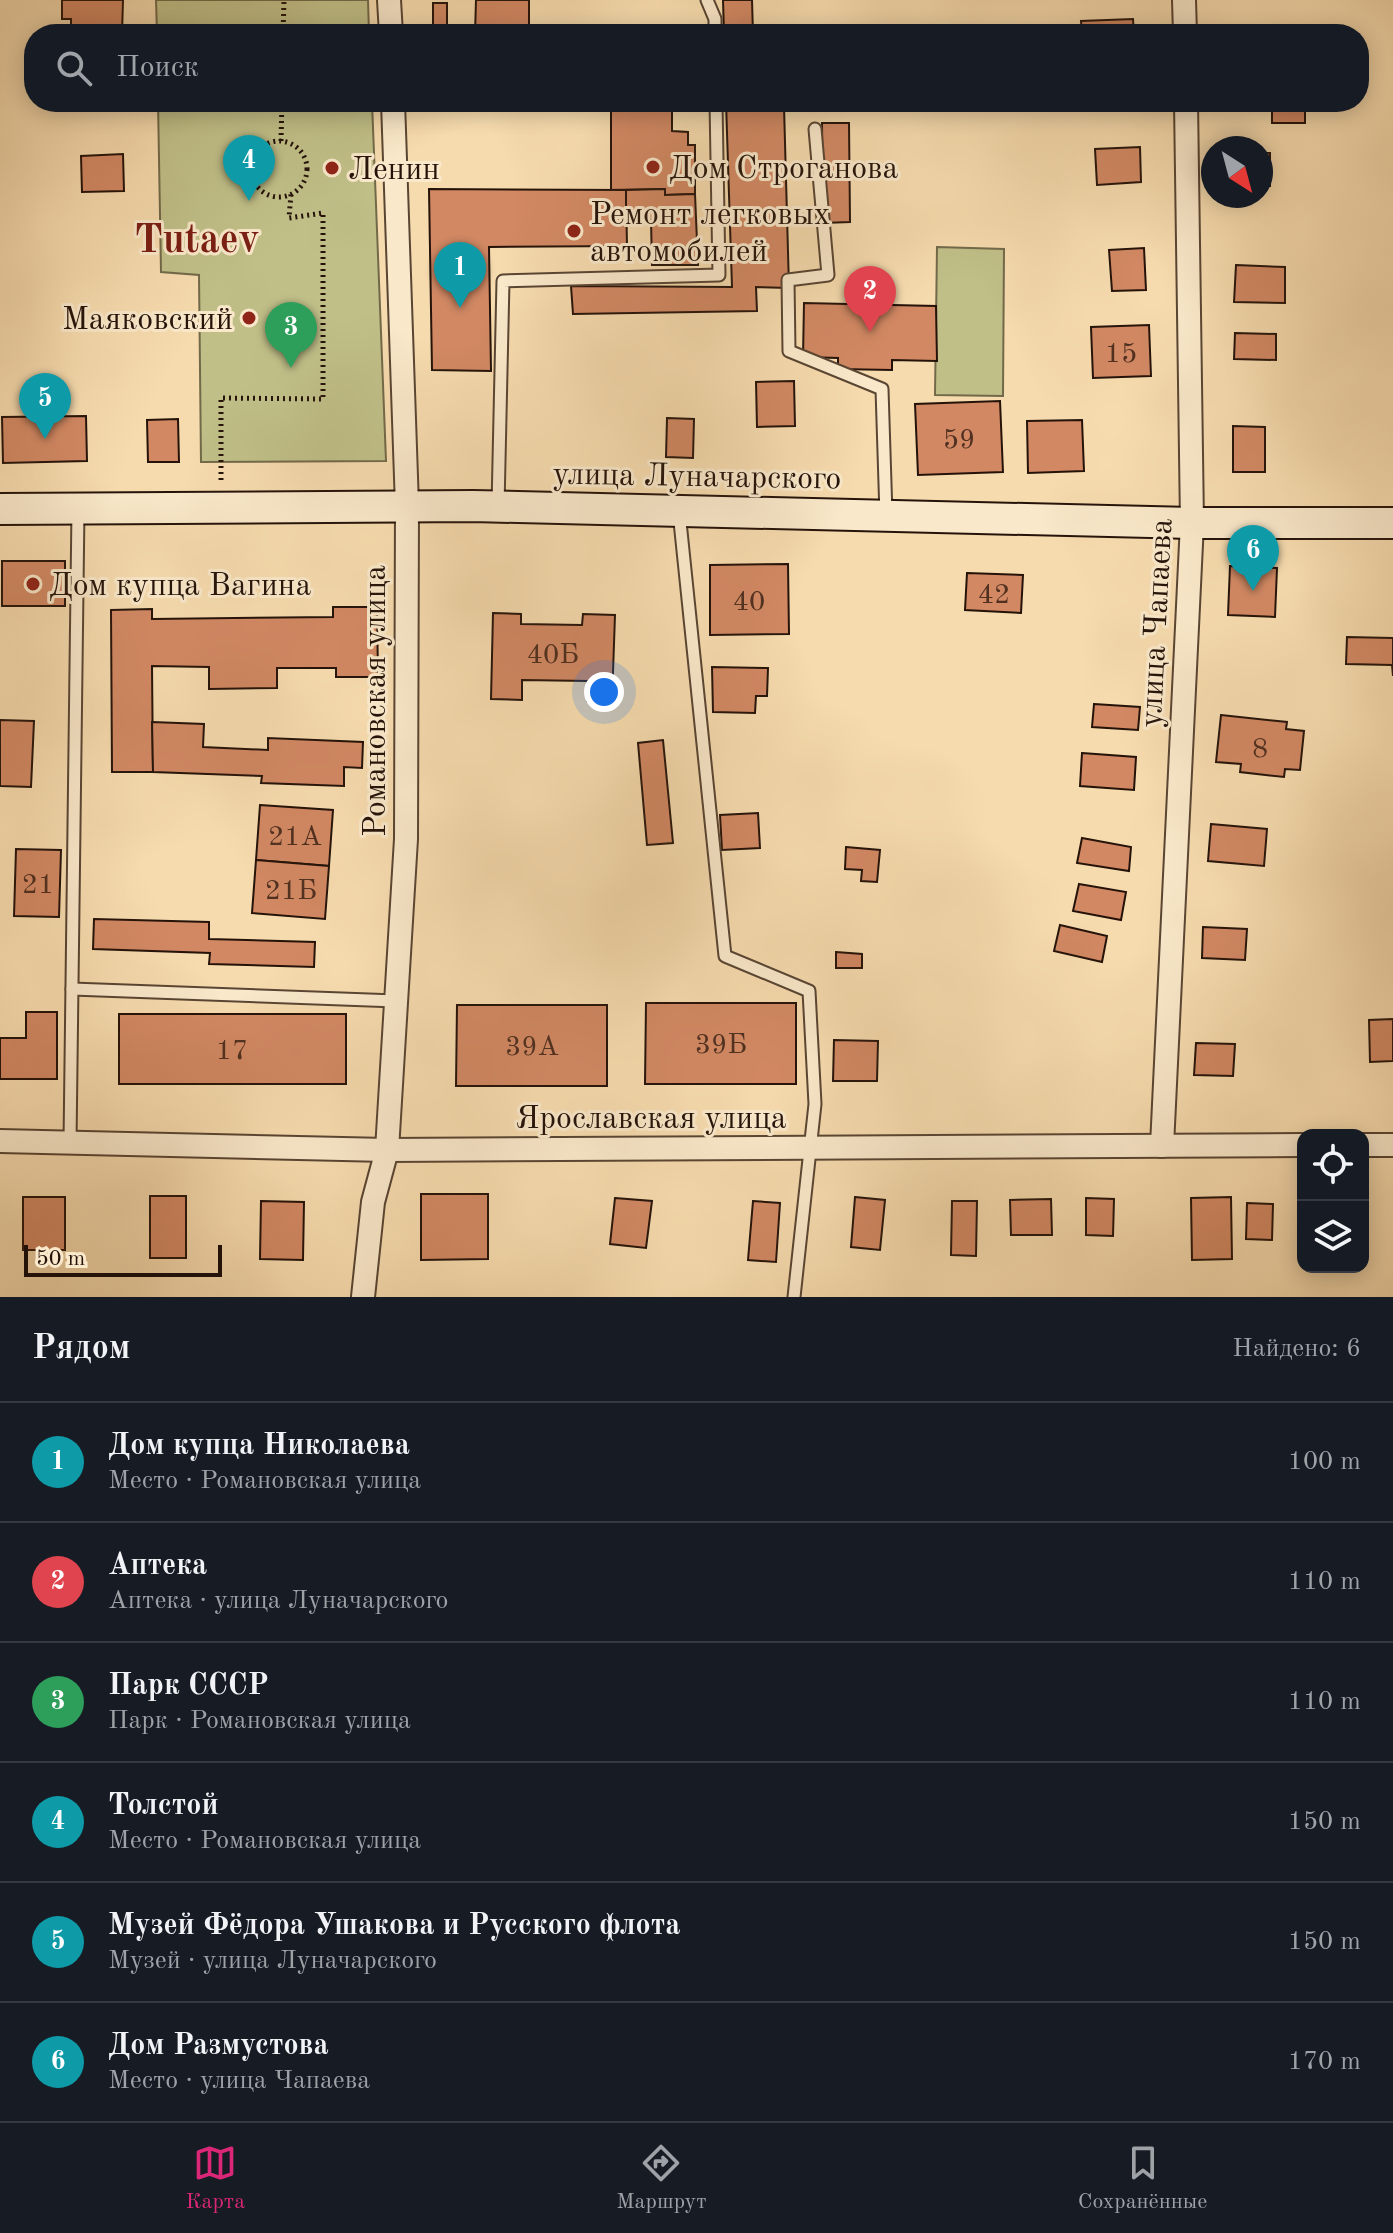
<!DOCTYPE html>
<html lang="ru">
<head>
<meta charset="utf-8">
<style>
  body { margin:0; font-family:"Old Standard TT",serif; background:#20242c; color:#f1f3f6 }
  .controls { position:absolute; right:24px; bottom:24px; display:grid; overflow:hidden; border-radius:16px; box-shadow:0 4px 20px #0003 }
  .controls button { width:72px; height:72px; display:grid; place-items:center; padding:0; border:0; border-bottom:2px solid #363941; background:#171b24; color:#f1f3f6; font:40px sans-serif }
  .compass { position:absolute; left:1201px; top:136px; width:72px; height:72px; border-radius:50%; background:#171b24; box-shadow:0 4px 20px #0003; rotate:144deg }
  .scale { position:absolute; left:24px; bottom:20px; width:198px; box-sizing:border-box; padding-left:8px; border:4px solid #25130a; border-top:0; font-size:22px; line-height:28px; white-space:nowrap; color:#25130a; -webkit-text-stroke:6px #f9e8ca; paint-order:stroke }
  .you { position:absolute; left:604px; top:692px; width:28px; height:28px; margin:-20px; border:6px solid #fff; border-radius:50%; background:#1a73e8; box-shadow:0 0 0 12px #1a73e833 }
  .badge { display:grid; place-items:center; width:52px; height:52px; border-radius:50%; background:#db2777; color:#fff; font-size:26px; font-weight:700 }
  .pin { position:absolute; translate:-50% -66px; filter:drop-shadow(0 2px 4px #0008) }
  .pin::after { content:''; position:absolute; top:42px; width:28px; height:24px; background:inherit; clip-path:polygon(0 0,100% 0,50% 100%) }
  .list { margin:0; padding:0; list-style:none }
  h2 { display:flex; justify-content:space-between; align-items:center; height:104px; margin:0; padding:0 32px; font-size:34px }
  h2 small { font-size:26px; font-weight:400; color:#9ea1a6 }
  .list li { display:grid; grid-template-columns:52px 1fr auto; gap:24px; align-items:center; box-sizing:border-box; height:120px; padding:0 32px; border-top:2px solid #363941 }
  .list b { display:block; font-size:30px; white-space:nowrap }
  .list p { margin:0; font-size:26px; white-space:nowrap; color:#9ea1a6 }
  .list em { font-size:26px; font-style:normal; color:#9ea1a6 }
  .icon { flex:none; width:44px; height:44px; fill:none; stroke:currentColor; stroke-width:2; stroke-linecap:round; stroke-linejoin:round }
  .map { position:relative; flex:none; width:1393px; height:1297px; overflow:hidden }
  .search { position:absolute; background:#171b24; box-shadow:0 4px 20px #0003; left:24px; right:24px; top:24px; height:88px; display:flex; align-items:center; gap:20px; box-sizing:border-box; padding:0 28px; border-radius:32px; color:#9ea1a6; font-size:30px }
  .sheet { height:824px; background:#171b24 }
  nav { display:flex; justify-content:space-around; align-items:center; box-sizing:border-box; height:112px; border-top:2px solid #363941; background:#171b24; font-size:22px; color:#9ea1a6 }
  nav a { display:grid; justify-items:center; gap:4px }
  nav .on { color:#db2777 }
  .map>svg:first-child { display:block }
  .green { fill:#c0bf88; stroke:#726949; stroke-width:2 }
  .building { fill:#d18863; stroke:#25130a; stroke-width:2 }
  .lines { fill:none; stroke-linecap:round; stroke-linejoin:round }
  .lane-casing { stroke:#594533; stroke-width:15 }
  .street-casing { stroke:#594533; stroke-width:26 }
  .secondary-casing { stroke:#25130a; stroke-width:34 }
  .path { stroke:#25130a; stroke-width:5; stroke-dasharray:2 4; stroke-linecap:butt }
  .lane { stroke:#f9e8ca; stroke-width:11 }
  .street { stroke:#f9e8ca; stroke-width:22 }
  .secondary { stroke:#f9e8ca; stroke-width:30 }
  .poi-dot { fill:#8f2418; stroke:#f9e8ca; stroke-width:3 }
  .labels { text-anchor:middle; stroke-width:6; stroke-linejoin:round; paint-order:stroke }
  .number-label { font-size:28px; fill:#503020 }
  .poi-label { font-size:32px; fill:#25130a; stroke:#f9e8ca; text-anchor:start }
  .street-label { font-size:32px; fill:#25130a; stroke:#f9e8ca }
  .district-label { font-size:40px; font-weight:bold; fill:#7a1f14; stroke:#f9e8ca }
</style>
</head>
<body>
<div class="map">
<svg width="1393" height="1297" viewBox="0 0 1393 1297">
  <rect width="100%" height="100%" fill="#f6dbae"/>
  <filter id="stains"><feTurbulence type="fractalNoise" baseFrequency=".0025" numOctaves="4"/><feColorMatrix values="0 0 0 0 .2 0 0 0 0 .09 0 0 0 0 .02 0 0 0 .5 -.17"/></filter>
  <radialGradient id="worn" r=".72"><stop offset=".6" stop-color="#630" stop-opacity="0"/><stop offset="1" stop-color="#630" stop-opacity=".3"/></radialGradient>
  <g class="green">
    <path d="M156,0H368L369,34H157Z"/>
    <path d="M158,102H372L386,461L201,462L199,275L161,272Z"/>
    <path d="M937,247L1004,249L1003,396L935,395Z"/>
  </g>
  <g class="building">
    <path d="M62,0H123L122,34H71V19H62Z"/>
    <path d="M476,0H529V34H475Z"/>
    <path d="M723,0H752L753,34H724Z"/>
    <rect x="433" y="3" width="14" height="30"/>
    <path d="M1133,19L1134,34H1082L1081,21Z"/>
    <path d="M474,102H585V110L474,108Z"/>
    <path d="M726,102H756V106H784L789,288L756,287L757,311L573,314L571,286L732,287Z"/>
    <path d="M1236,102H1305V123H1272V107L1236,106Z"/>
    <path d="M611,104H672V131L688,132V145H695V194L665,195V189L611,190Z"/>
    <path d="M822,123H849L850,222L823,223Z"/>
    <path d="M1140,147L1141,182L1097,185L1095,149Z"/>
    <rect x="1261" y="153" width="9" height="33"/>
    <path d="M123,154L124,191L82,192L81,156Z"/>
    <path d="M429,189L626,190L627,246L489,247L491,371L432,370Z"/>
    <path d="M665,189V195L695,194L698,265H652L651,220L626,219V190Z"/>
    <path d="M1144,248L1146,290L1112,291L1109,250Z"/>
    <path d="M1236,265L1285,267V303L1234,302Z"/>
    <path d="M804,303L936,306L937,361L892,360V370L838,369V358L803,357Z"/>
    <path d="M1149,325L1151,376L1093,378L1091,327Z"/>
    <path d="M1235,333L1276,334V360L1234,359Z"/>
    <path d="M794,381L795,426L757,427L756,382Z"/>
    <path d="M1000,401L1003,472L918,475L915,404Z"/>
    <path d="M86,416L87,461L3,463L2,417Z"/>
    <path d="M667,418L694,419L693,458L666,457Z"/>
    <path d="M178,419L179,462H148L147,420Z"/>
    <path d="M1082,420L1084,471L1028,473L1027,421Z"/>
    <path d="M1233,426L1265,427V472H1233Z"/>
    <rect x="2" y="561" width="63" height="45"/>
    <path d="M788,564L789,634L710,635V565Z"/>
    <path d="M1230,566L1277,568L1275,617L1228,615Z"/>
    <path d="M967,573L1023,575L1021,613L965,610Z"/>
    <path d="M333,607H377L378,677H336V668H277V688L209,689V667L152,666L153,772H112L111,610L152,609V619L333,617Z"/>
    <path d="M493,613L521,614V624L582,625L583,614L615,615L612,701H587L588,681L522,680V700L491,699Z"/>
    <path d="M1347,637L1393,638V676L1392,665L1346,664Z"/>
    <path d="M712,667L768,668L767,696H756L755,713L713,712Z"/>
    <path d="M1094,704L1140,707L1138,730L1092,727Z"/>
    <path d="M1221,715L1287,722L1286,729L1304,731L1300,770L1285,769L1284,777L1240,772L1241,764L1216,762Z"/>
    <path d="M0,720L34,721L31,787L0,786Z"/>
    <path d="M152,722L204,724L203,747L268,750V738L363,742L362,768L344,767V786L261,783L262,776L153,772Z"/>
    <path d="M663,740L673,843L647,845L638,743Z"/>
    <path d="M1082,753L1136,757L1134,790L1080,786Z"/>
    <path d="M260,805L333,810L329,866L256,860Z"/>
    <path d="M758,813L760,848L722,850L720,815Z"/>
    <path d="M1211,824L1267,829L1264,866L1208,861Z"/>
    <path d="M1082,838L1131,847L1129,871L1077,863Z"/>
    <path d="M846,847L880,850L877,882L861,881L862,870L845,869Z"/>
    <path d="M16,849L61,850L59,917L14,916Z"/>
    <path d="M256,860L329,866L325,919L252,913Z"/>
    <path d="M1079,884L1126,892L1121,920L1073,911Z"/>
    <path d="M94,919L209,922V939L315,942L314,967L209,964L210,953L93,949Z"/>
    <path d="M1060,925L1107,936L1102,962L1054,951Z"/>
    <path d="M1203,927L1247,929L1245,960L1202,958Z"/>
    <path d="M836,952L862,954V968H836Z"/>
    <path d="M646,1003H796V1084H645Z"/>
    <path d="M457,1005H607V1086H456Z"/>
    <path d="M26,1012H57V1079H0V1038H26Z"/>
    <rect x="119" y="1014" width="227" height="70"/>
    <path d="M1393,1019V1061L1370,1062L1369,1020Z"/>
    <path d="M834,1040L878,1041L877,1081H833Z"/>
    <path d="M1196,1043L1235,1044L1233,1076L1194,1075Z"/>
    <path d="M421,1194H488V1259L421,1260Z"/>
    <rect x="150" y="1196" width="36" height="62"/>
    <rect x="23" y="1197" width="42" height="53"/>
    <path d="M855,1197L885,1200L880,1250L851,1247Z"/>
    <path d="M1231,1197L1232,1259L1192,1260L1191,1198Z"/>
    <path d="M615,1198L652,1201L646,1248L610,1244Z"/>
    <path d="M1086,1198L1114,1199L1113,1236L1086,1235Z"/>
    <path d="M1051,1199L1052,1235H1011L1010,1200Z"/>
    <path d="M261,1201L304,1202L303,1260L260,1259Z"/>
    <path d="M753,1201L780,1203L776,1262L748,1260Z"/>
    <path d="M952,1201H977L976,1256L951,1255Z"/>
    <path d="M1247,1203L1273,1204L1272,1240L1246,1239Z"/>
  </g>
  <g class="lines">
    <g class="lane-casing">
      <g id="lane">
        <path d="M707,0L715,19V34"/>
        <path d="M815,129L828,275L788,280L789,351L882,389L886,515"/>
        <path d="M498,506L503,281L719,275L716,102"/>
        <path d="M679,512L725,956L809,991L815,1104L794,1297"/>
        <path d="M72,989L396,1001"/>
        <path d="M70,1143L78,509"/>
      </g>
    </g>
    <g class="street-casing">
      <g id="street">
        <path d="M389,0L391,34"/>
        <path d="M1184,0L1185,34"/>
        <path d="M0,1141L387,1150L1303,1145"/>
        <path d="M1363,1145H1393"/>
        <path d="M1162,1146L1192,523L1186,102"/>
        <path d="M363,1297L373,1202L387,1150L406,839L407,506L393,102"/>
      </g>
    </g>
    <g class="secondary-casing">
      <path id="secondary" d="M0,509L473,506L1192,523H1393"/>
    </g>
    <g class="path">
      <path d="M283,34L284,0"/>
      <path d="M281,141L282,102"/>
      <circle cx="279" cy="169" r="28"/>
      <path d="M221,480V398L323,399V213L289,218L291,194"/>
    </g>
    <use href="#lane" class="lane"/>
    <use href="#street" class="street"/>
    <use href="#secondary" class="secondary"/>
  </g>
  <g class="poi-dot">
    <circle cx="653" cy="167" r="8"/>
    <circle cx="332" cy="168" r="8"/>
    <circle cx="574" cy="231" r="8"/>
    <circle cx="249" cy="318" r="8"/>
    <circle cx="33" cy="584" r="8"/>
  </g>
  <g class="labels">
    <g class="number-label">
      <text x="1121" y="362">15</text>
      <text x="959" y="448">59</text>
      <text x="994" y="603">42</text>
      <text x="749" y="610">40</text>
      <text x="553" y="663">40Б</text>
      <text x="1260" y="757">8</text>
      <text x="295" y="845">21А</text>
      <text x="38" y="893">21</text>
      <text x="291" y="899">21Б</text>
      <text x="721" y="1053">39Б</text>
      <text x="532" y="1055">39А</text>
      <text x="232" y="1059">17</text>
    </g>
    <g class="poi-label">
      <text x="669" y="178">Дом Строганова</text>
      <text x="348" y="179">Ленин</text>
      <text x="590" y="224">Ремонт легковых<tspan x="590" dy="37">автомобилей</tspan></text>
      <text x="233" y="329" text-anchor="end">Маяковский</text>
      <text x="49" y="595">Дом купца Вагина</text>
    </g>
    <g class="street-label">
      <text transform="translate(697 475) rotate(1)" y="11">улица Луначарского</text>
      <text transform="translate(1155 623) rotate(-87)" y="11">улица Чапаева</text>
      <text transform="translate(374 701) rotate(-90)" y="11">Романовская улица</text>
      <text x="651" y="1128">Ярославская улица</text>
    </g>
    <g class="district-label">
      <text x="197" y="252">Tutaev</text>
    </g>
  </g>
  <rect width="100%" height="100%" filter="url(#stains)"/>
  <rect width="100%" height="100%" fill="url(#worn)"/>
</svg>
<div class="controls">
<button><svg class="icon" aria-label="locate" viewBox="0 0 24 24"><circle cx="12" cy="12" r="6"/><path d="M12 2v4M12 18v4M2 12h4M18 12h4"/></svg></button>
<button><svg class="icon" aria-label="layers" viewBox="0 0 24 24"><path d="M12 4l9 5-9 5-9-5zM3 14l9 5 9-5"/></svg></button>
</div>
<svg class="compass" viewBox="-18 -18 36 36"><path d="M0-13l5 13h-10z" fill="#e53935"/><path d="M0 13l5-13h-10z" fill="#9ea1a6"/></svg>
<div class="scale">50 m</div>
<div class="you"></div>
<div class="pin badge" style="left:460px;top:308px;background:#0f9aa8">1</div>
<div class="pin badge" style="left:870px;top:332px;background:#e0444e">2</div>
<div class="pin badge" style="left:291px;top:368px;background:#2e9e5b">3</div>
<div class="pin badge" style="left:249px;top:201px;background:#0f9aa8">4</div>
<div class="pin badge" style="left:45px;top:439px;background:#0f9aa8">5</div>
<div class="pin badge" style="left:1253px;top:591px;background:#0f9aa8">6</div>
<div class="search"><svg class="icon" aria-label="search" viewBox="0 0 24 24"><circle cx="10" cy="10" r="6"/><path d="M15 15l6 6"/></svg>Поиск</div>
</div>
<section class="sheet">
<h2>Рядом<small>Найдено: 6</small></h2>
<ul class="list">
<li><span class="badge" style="background:#0f9aa8">1</span><div><b>Дом купца Николаева</b><p>Место · Романовская улица</p></div><em>100 m</em></li>
<li><span class="badge" style="background:#e0444e">2</span><div><b>Аптека</b><p>Аптека · улица Луначарского</p></div><em>110 m</em></li>
<li><span class="badge" style="background:#2e9e5b">3</span><div><b>Парк СССР</b><p>Парк · Романовская улица</p></div><em>110 m</em></li>
<li><span class="badge" style="background:#0f9aa8">4</span><div><b>Толстой</b><p>Место · Романовская улица</p></div><em>150 m</em></li>
<li><span class="badge" style="background:#0f9aa8">5</span><div><b>Музей Фёдора Ушакова и Русского флота</b><p>Музей · улица Луначарского</p></div><em>150 m</em></li>
<li><span class="badge" style="background:#0f9aa8">6</span><div><b>Дом Размустова</b><p>Место · улица Чапаева</p></div><em>170 m</em></li>
</ul>
</section>
<nav>
<a class="on"><svg class="icon" aria-label="map" viewBox="0 0 24 24"><path d="M3 6l6-2 6 2 6-2v14l-6 2-6-2-6 2zM9 4v14M15 6v14"/></svg>Карта</a>
<a><svg class="icon" aria-label="directions" viewBox="0 0 24 24"><path d="M12 3l9 9-9 9-9-9zM9 14v-3h6M13 9l2 2-2 2"/></svg>Маршрут</a>
<a><svg class="icon" aria-label="saved" viewBox="0 0 24 24"><path d="M7 4h10v16l-5-4-5 4z"/></svg>Сохранённые</a>
</nav>
</body>
</html>
